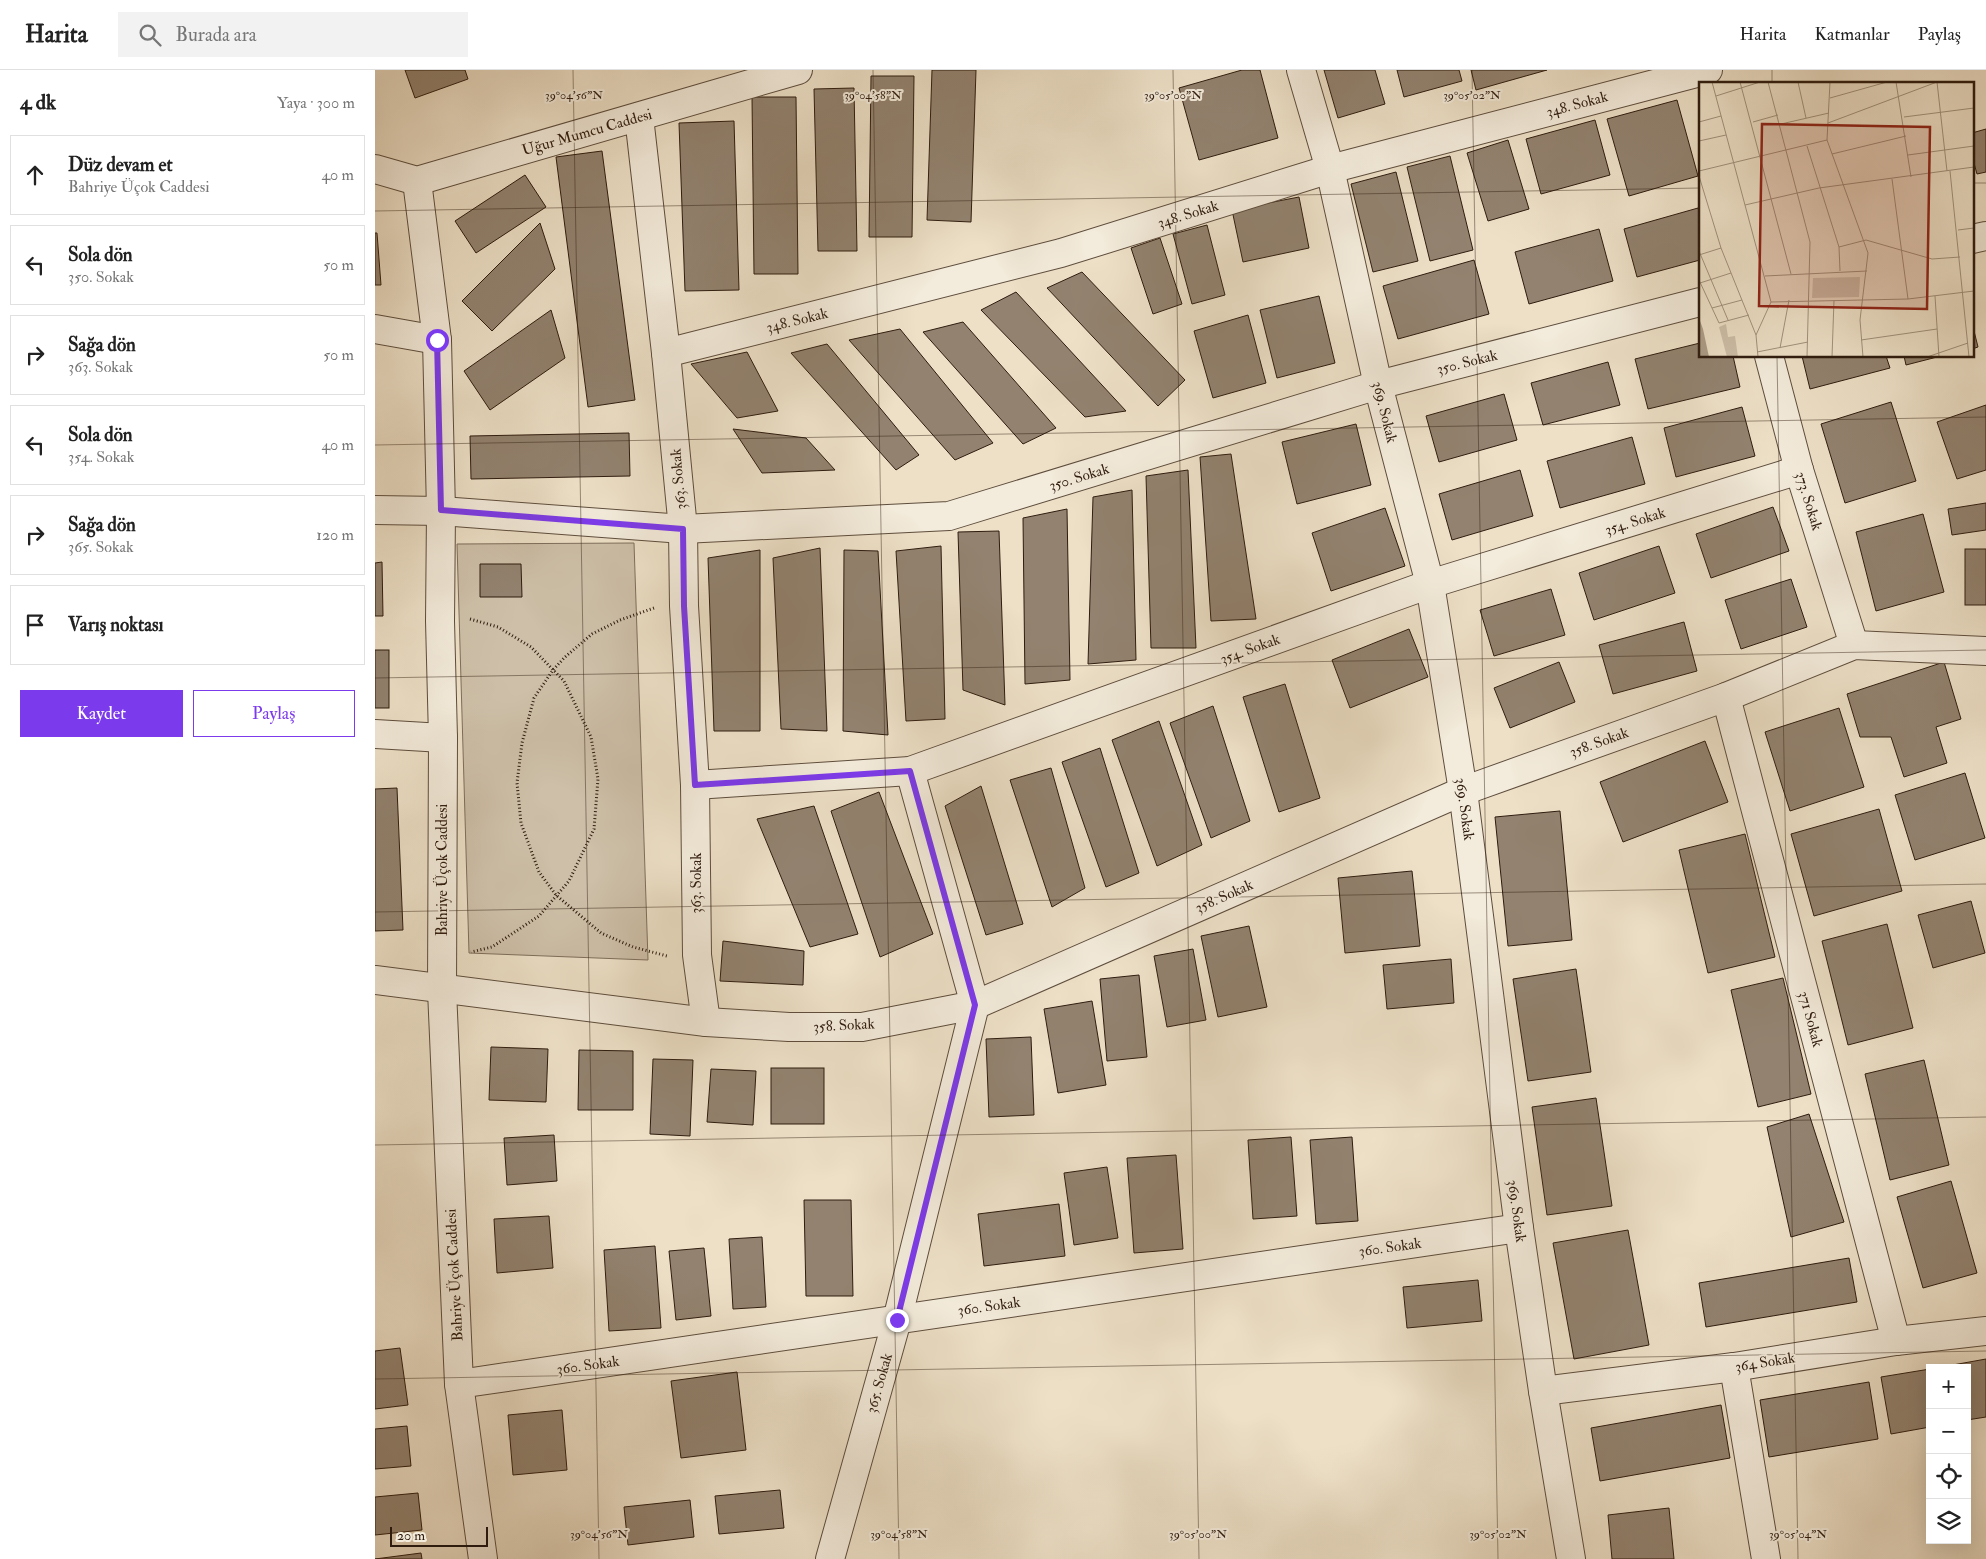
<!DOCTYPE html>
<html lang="tr">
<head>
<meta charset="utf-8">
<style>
  body { margin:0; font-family:"IM FELL Double Pica",serif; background:#f2f2f2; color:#222 }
  .controls { position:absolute; right:15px; bottom:15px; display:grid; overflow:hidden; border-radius:0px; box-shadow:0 5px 20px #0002 }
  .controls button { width:45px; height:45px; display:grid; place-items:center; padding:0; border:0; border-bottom:1px solid #e0e0e0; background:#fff; color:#222; font:25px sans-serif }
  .scale { position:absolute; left:15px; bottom:12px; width:98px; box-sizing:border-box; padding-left:5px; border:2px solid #2f1c0f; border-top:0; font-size:14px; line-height:18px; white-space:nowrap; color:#2f1c0f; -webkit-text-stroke:4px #f3ebdb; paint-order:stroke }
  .stop { position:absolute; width:15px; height:15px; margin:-11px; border:4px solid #7c3aed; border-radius:50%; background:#fff }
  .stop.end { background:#7c3aed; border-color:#fff; box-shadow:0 1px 5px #0008 }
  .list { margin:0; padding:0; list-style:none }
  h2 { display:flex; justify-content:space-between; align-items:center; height:65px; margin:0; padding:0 20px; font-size:21px }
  h2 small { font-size:16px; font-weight:400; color:#767676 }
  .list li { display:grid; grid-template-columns:32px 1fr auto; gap:15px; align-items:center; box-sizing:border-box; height:80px; margin:0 10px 10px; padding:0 10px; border:1px solid #e0e0e0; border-radius:0px }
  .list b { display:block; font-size:19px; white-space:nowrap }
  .list p { margin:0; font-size:16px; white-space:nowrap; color:#767676 }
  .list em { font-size:16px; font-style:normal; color:#767676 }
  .actions { display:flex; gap:10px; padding:15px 20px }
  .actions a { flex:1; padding:11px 0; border:1px solid #7c3aed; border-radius:0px; text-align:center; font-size:18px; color:#7c3aed }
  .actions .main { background:#7c3aed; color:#fff }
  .icon { flex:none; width:28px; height:28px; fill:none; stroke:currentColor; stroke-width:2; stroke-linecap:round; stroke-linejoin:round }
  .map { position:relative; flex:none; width:1611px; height:1489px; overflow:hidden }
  header { display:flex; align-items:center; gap:30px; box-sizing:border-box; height:70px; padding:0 25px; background:#fff; border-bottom:1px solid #e0e0e0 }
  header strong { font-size:24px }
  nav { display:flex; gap:28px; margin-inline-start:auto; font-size:18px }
  .search { width:350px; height:45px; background:#f2f2f2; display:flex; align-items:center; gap:12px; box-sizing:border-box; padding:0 18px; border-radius:0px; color:#767676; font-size:19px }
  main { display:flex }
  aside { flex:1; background:#fff }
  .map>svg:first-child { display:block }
  .green { fill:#cdbfa8; stroke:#7e6e5c }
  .building { fill:#92826f; stroke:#2f1c0f }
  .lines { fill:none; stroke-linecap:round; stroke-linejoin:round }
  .minor-casing { stroke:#5e4d3d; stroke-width:30 }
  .path { stroke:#2f1c0f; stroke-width:3; stroke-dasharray:1 2.5; stroke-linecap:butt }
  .minor { stroke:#f3ebdb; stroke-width:28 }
  .route { stroke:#7c3aed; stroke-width:6 }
  .ticks { fill:none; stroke:#2f1c0f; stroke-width:1; stroke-opacity:0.45 }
  .labels { text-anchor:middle; stroke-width:4; stroke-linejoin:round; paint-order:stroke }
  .street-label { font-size:15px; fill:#2f1c0f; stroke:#f3ebdb }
  .inset-road { fill:none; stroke:#a1927d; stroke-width:1 }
  .view { fill:#8f2418; fill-opacity:0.15; stroke:#8f2418; stroke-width:2.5 }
  .inset-edge { fill:none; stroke:#2f1c0f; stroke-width:2.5 }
  .ticks-label { font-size:12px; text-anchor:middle; fill:#2f1c0f; stroke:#f3ebdb; stroke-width:4; stroke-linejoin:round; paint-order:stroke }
</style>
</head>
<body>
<header>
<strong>Harita</strong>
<div class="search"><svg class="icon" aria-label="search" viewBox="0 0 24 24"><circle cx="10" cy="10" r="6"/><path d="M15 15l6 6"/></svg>Burada ara</div>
<nav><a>Harita</a><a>Katmanlar</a><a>Paylaş</a></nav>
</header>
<main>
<aside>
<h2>4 dk<small>Yaya · 300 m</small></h2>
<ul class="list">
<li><svg class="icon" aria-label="ahead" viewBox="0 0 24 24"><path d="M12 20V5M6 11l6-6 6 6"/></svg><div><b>Düz devam et</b><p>Bahriye Üçok Caddesi</p></div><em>40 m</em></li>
<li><svg class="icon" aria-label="left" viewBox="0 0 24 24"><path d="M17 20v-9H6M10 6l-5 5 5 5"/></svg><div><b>Sola dön</b><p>350. Sokak</p></div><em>50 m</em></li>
<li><svg class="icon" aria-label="right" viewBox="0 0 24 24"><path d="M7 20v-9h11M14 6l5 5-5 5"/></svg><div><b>Sağa dön</b><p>363. Sokak</p></div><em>50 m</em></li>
<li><svg class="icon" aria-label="left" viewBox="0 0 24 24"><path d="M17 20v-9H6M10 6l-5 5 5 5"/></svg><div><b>Sola dön</b><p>354. Sokak</p></div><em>40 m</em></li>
<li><svg class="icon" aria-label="right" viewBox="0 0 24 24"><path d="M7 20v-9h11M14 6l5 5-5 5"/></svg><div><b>Sağa dön</b><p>365. Sokak</p></div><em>120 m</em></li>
<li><svg class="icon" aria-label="arrive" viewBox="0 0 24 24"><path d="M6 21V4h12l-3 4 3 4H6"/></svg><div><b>Varış noktası</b></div></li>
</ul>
<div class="actions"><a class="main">Kaydet</a><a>Paylaş</a></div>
</aside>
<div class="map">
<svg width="1611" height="1489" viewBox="0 0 1611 1489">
  <rect width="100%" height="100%" fill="#ede0c7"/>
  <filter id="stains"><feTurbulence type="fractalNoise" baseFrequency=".004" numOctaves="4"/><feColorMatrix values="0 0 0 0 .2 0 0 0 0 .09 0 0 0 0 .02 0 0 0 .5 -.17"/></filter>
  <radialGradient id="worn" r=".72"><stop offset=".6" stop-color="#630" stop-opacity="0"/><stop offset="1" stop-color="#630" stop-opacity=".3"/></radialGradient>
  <path class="green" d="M259,473L273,890L94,883L82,474Z"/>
  <g class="building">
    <path d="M30,0H90L93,9L40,28Z"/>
    <path d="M557,0H601L596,152L552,150Z"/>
    <path d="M867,0H885L903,68L824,90L804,18Z"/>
    <path d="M949,0H1000L1010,34L963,48Z"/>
    <path d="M1022,0H1084L1087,11L1029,27Z"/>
    <path d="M1096,0H1172L1101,20Z"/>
    <path d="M496,6H539L537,167H494Z"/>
    <path d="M479,18L482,181H443L439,19Z"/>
    <path d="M377,27H421L423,204H379Z"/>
    <path d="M1302,30L1323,106L1254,126L1232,49Z"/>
    <path d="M1220,50L1235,105L1166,124L1151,69Z"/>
    <path d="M359,51L364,220L310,221L304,53Z"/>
    <path d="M1611,59V102L1602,104L1597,86V63Z"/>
    <path d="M1133,70L1154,139L1113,151L1092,83Z"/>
    <path d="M227,81L260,330L213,337L181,87Z"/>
    <path d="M1075,86L1098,180L1055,191L1032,97Z"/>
    <path d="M1021,102L1043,191L998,202L976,114Z"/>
    <path d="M150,105L171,137L101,183L80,151Z"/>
    <path d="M924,127L934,178L868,192L857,140Z"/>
    <path d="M1323,138L1325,145V190L1262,207L1249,159Z"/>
    <path d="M165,153L180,199L117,261L87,231Z"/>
    <path d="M832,155L850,225L817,234L798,164Z"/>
    <path d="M1224,159L1238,211L1154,234L1140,182Z"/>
    <path d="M0,163H2L6,215H0Z"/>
    <path d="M785,168L807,234L778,244L756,178Z"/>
    <path d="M1099,190L1114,244L1023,269L1008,216Z"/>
    <path d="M707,202L810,310L783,336L672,218Z"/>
    <path d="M641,222L751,341L710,347L606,240Z"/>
    <path d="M944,226L960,293L902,308L885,240Z"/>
    <path d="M176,240L190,288L115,340L89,301Z"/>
    <path d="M873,245L891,313L838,328L819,261Z"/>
    <path d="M588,252L681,358L648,374L548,262Z"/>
    <path d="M1597,253L1603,277L1597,279Z"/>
    <path d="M525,259L618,373L580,390L474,270Z"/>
    <path d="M1325,273V286H1358L1365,317L1273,339L1260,289Z"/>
    <path d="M452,274L544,385L521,400L416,283Z"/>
    <path d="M372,282L403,341L362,348L316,294Z"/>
    <path d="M1427,286H1511L1515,298L1435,319Z"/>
    <path d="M1529,286H1566L1531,295Z"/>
    <path d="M1233,292L1245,335L1168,355L1156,313Z"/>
    <path d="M1129,324L1142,370L1064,392L1051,346Z"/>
    <path d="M1516,332L1541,411L1470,433L1446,354Z"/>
    <path d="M1611,335V400L1582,409L1562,352Z"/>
    <path d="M1367,337L1380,386L1301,407L1289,358Z"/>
    <path d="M981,354L996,415L922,434L907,372Z"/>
    <path d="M358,359L431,368L460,400L387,403Z"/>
    <path d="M254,363L255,406L96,409L95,366Z"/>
    <path d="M1257,367L1270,414L1185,438L1172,391Z"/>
    <path d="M856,384L881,549L836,551L825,387Z"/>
    <path d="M813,400L821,578H776L771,406Z"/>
    <path d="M1145,400L1158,446L1077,470L1064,424Z"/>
    <path d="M757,420L761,590L713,594L718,427Z"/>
    <path d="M1611,433V460L1577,465L1573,439Z"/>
    <path d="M1398,437L1414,481L1336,508L1321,464Z"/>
    <path d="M1010,438L1030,496L956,521L937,463Z"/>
    <path d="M692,439L695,610L650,614L648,448Z"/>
    <path d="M1548,444L1569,522L1501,541L1481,462Z"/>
    <path d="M624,461L630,635L588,620L583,462Z"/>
    <path d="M566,476L570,649L531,651L521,481Z"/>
    <path d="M1284,476L1300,523L1219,550L1204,503Z"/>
    <path d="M445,478L452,661L406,659L398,488Z"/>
    <rect x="1590" y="479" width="21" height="56"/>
    <path d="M385,480V661H339L333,488Z"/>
    <path d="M469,480L503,481L513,665L468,661Z"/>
    <path d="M7,492L8,546H0V493Z"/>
    <path d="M105,494H146L147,527H105Z"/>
    <path d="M1416,509L1432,557L1366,579L1350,530Z"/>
    <path d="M1176,519L1190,565L1119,586L1105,540Z"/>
    <path d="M1309,552L1322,601L1238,624L1224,575Z"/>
    <path d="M1034,559L1053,607L975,638L957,590Z"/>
    <rect x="0" y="580" width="14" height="58"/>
    <path d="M1184,592L1200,632L1135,658L1119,618Z"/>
    <path d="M1569,592L1586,649L1561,657L1572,693L1529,707L1516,667H1485L1472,624Z"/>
    <path d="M910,614L945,728L904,742L868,627Z"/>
    <path d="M838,636L875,751L836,768L795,653Z"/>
    <path d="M1464,638L1489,717L1415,741L1390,662Z"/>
    <path d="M784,651L827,775L782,796L737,670Z"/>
    <path d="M1330,671L1353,732L1248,772L1225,712Z"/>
    <path d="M725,678L764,803L731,817L687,692Z"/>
    <path d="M676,698L710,818L677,837L635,710Z"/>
    <path d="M1590,703L1610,768L1540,790L1520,725Z"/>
    <path d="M606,716L648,854L611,865L570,736Z"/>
    <path d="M22,718L28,860L0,861V719Z"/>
    <path d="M504,722L558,864L505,887L456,741Z"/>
    <path d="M439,736L483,864L435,877L382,749Z"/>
    <path d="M1504,739L1527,821L1439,846L1416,764Z"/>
    <path d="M1185,741L1197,870L1133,876L1120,747Z"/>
    <path d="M1370,764L1400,887L1333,903L1304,780Z"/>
    <path d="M1037,801L1045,876L970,883L963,808Z"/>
    <path d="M1596,831L1610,883L1558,898L1543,845Z"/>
    <path d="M1512,854L1538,958L1473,975L1447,871Z"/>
    <path d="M874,856L892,937L843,947L826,866Z"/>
    <path d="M348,871L429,881L428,915L345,911Z"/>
    <path d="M818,879L831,950L792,957L779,886Z"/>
    <path d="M1076,889L1079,933L1012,939L1008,895Z"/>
    <path d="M1201,899L1216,1002L1153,1011L1138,909Z"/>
    <path d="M764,905L772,987L732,991L725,909Z"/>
    <path d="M1408,908L1436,1024L1383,1037L1356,920Z"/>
    <path d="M717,931L731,1015L683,1023L669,939Z"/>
    <path d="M656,967L659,1045L614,1047L611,969Z"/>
    <path d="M116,977L173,979L171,1032L114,1030Z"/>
    <path d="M204,980L258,981V1040H203Z"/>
    <path d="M278,989L318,990L315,1066L275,1064Z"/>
    <path d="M1549,990L1574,1095L1515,1110L1490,1004Z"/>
    <rect x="396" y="998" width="53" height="56"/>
    <path d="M336,999L381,1001L378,1055L332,1052Z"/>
    <path d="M1221,1028L1237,1136L1172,1145L1157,1037Z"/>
    <path d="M1434,1044L1469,1152L1416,1167L1392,1057Z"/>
    <path d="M179,1065L182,1111L132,1115L129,1068Z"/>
    <path d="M916,1067L922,1146L878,1149L873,1070Z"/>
    <path d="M977,1067L983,1151L941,1154L935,1070Z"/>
    <path d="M801,1085L808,1179L759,1183L752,1088Z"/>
    <path d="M732,1097L743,1168L699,1175L689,1103Z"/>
    <path d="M1576,1111L1602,1203L1548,1218L1522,1127Z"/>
    <path d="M429,1130H476L478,1226H431Z"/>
    <path d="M684,1134L690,1186L609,1196L603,1144Z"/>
    <path d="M174,1146L178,1198L122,1203L119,1149Z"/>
    <path d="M1253,1160L1274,1275L1199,1289L1178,1173Z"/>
    <path d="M387,1167L391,1237L358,1239L354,1169Z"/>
    <path d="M280,1176L286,1258L234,1261L229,1180Z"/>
    <path d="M329,1178L336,1246L301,1250L294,1181Z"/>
    <path d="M1474,1188L1482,1232L1331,1257L1324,1213Z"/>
    <path d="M1103,1210L1107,1251L1032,1258L1028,1217Z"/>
    <path d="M25,1278L33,1335L0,1339V1281Z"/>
    <path d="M1611,1289V1347L1592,1350V1298H1561Z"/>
    <path d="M1555,1299V1357L1516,1364L1506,1307Z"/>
    <path d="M362,1302L371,1380L306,1388L296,1311Z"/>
    <path d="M1494,1312L1503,1369L1394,1387L1385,1330Z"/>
    <path d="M1346,1335L1355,1388L1225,1411L1216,1358Z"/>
    <path d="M187,1340L192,1400L138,1405L133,1345Z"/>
    <path d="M32,1356L36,1396L0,1399V1359Z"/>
    <path d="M405,1420L409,1458L344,1464L340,1426Z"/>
    <path d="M43,1423L47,1460L0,1465V1427Z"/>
    <path d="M315,1430L319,1467L253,1475L249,1437Z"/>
    <path d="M1294,1438L1299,1489H1237L1233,1445Z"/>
    <path d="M46,1483L47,1489H0Z"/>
  </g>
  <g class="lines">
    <g class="minor-casing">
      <g id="minor">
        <path d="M926,0L955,99L1003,315L1055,514L1088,721L1144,1158L1168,1321L1196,1489"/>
        <path d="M264,47L291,283L308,459L309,536L320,715L322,885L331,952"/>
        <path d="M0,99L42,111L423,0"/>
        <path d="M42,111L62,270L66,441L65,551L68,668L67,920L84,1314L108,1489"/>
        <path d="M1597,169L1611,166"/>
        <path d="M0,259L62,270"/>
        <path d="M291,283L686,183L955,99L1333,0"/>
        <path d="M1394,286L1424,400L1479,575"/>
        <path d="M0,440L66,441L308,459L574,446L1003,315L1325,232"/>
        <path d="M1351,627L1521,1271"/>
        <path d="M0,664L68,668"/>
        <path d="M320,715L535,701L1055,514L1424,400"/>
        <path d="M0,910L331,952L414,957H487L600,935L1088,721L1351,627L1479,575L1611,581"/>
        <path d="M1359,1297L1391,1489"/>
        <path d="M84,1314L1144,1158"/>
        <path d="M1168,1321L1359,1297L1521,1271L1611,1261"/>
        <path d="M455,1489L522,1250L600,935L535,701"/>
      </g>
    </g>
    <g class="path">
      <path d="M279,538L245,550L217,564L190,587L178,600L159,628L147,673L142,713L146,753L164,802L181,825L226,863L258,877L292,886"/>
      <path d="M95,549L123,557L156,577L189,611L216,667L223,709L219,759L194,811L164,846L117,877L96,882"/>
    </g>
    <use href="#minor" class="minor"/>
  </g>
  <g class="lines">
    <path class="route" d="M62,270L66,440L308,459L309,536L320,715L535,701L600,935L522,1250"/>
  </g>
  <path class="ticks" d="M198,0L224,1489M498,0L524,1489M798,0L824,1489M1097,0L1123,1489M1397,0V14M1597,113H1611M0,141L1325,118M1402,286L1423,1489M0,375L1611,347M0,608L1611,580M0,842L1611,814M0,1075L1611,1047M0,1309L1611,1281"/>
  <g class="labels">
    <g class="street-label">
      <text transform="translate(1202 34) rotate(-15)" y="5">348. Sokak</text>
      <text transform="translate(212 62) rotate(-16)" y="5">Uğur Mumcu Caddesi</text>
      <text transform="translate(813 144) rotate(-17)" y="5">348. Sokak</text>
      <text transform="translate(422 250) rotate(-14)" y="5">348. Sokak</text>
      <text transform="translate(1092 292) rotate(-14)" y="5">350. Sokak</text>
      <text transform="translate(1010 342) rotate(76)" y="5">369. Sokak</text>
      <text transform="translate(704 407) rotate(-17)" y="5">350. Sokak</text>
      <text transform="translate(303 409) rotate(-95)" y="5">363. Sokak</text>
      <text transform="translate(1434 431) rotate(73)" y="5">373. Sokak</text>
      <text transform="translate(1260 451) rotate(-17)" y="5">354. Sokak</text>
      <text transform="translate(875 579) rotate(-20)" y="5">354. Sokak</text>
      <text transform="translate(1224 672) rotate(-20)" y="5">358. Sokak</text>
      <text transform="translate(1090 739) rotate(82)" y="5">369. Sokak</text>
      <text transform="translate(67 800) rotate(-90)" y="5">Bahriye Üçok Caddesi</text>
      <text transform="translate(321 813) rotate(-90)" y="5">363. Sokak</text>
      <text transform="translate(849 826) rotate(-24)" y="5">358. Sokak</text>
      <text transform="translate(1436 949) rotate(75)" y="5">371 Sokak</text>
      <text transform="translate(469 955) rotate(-3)" y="5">358. Sokak</text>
      <text transform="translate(1142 1141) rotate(82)" y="5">369. Sokak</text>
      <text transform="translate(1015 1177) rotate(-8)" y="5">360. Sokak</text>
      <text transform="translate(79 1205) rotate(-93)" y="5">Bahriye Üçok Caddesi</text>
      <text transform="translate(614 1236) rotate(-8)" y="5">360. Sokak</text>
      <text transform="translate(1390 1292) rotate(-9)" y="5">364 Sokak</text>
      <text transform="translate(213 1295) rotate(-8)" y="5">360. Sokak</text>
      <text transform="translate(504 1313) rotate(-74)" y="5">365. Sokak</text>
    </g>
  </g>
  <g transform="translate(1324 12)">
    <rect width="275" height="275" fill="#ede0c7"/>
    <path d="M161,195L160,215L113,216L114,196ZM27,242L29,255L36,254L39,275H28L20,245Z" fill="#cdbfa8"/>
    <path d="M0,236L4,247L10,275H0Z" fill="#ac9d88"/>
    <path class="inset-road" d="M13,0L72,220L57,253L59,275M41,0L92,192M69,0L111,160L108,275M99,0L107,36M131,0L128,58L169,171L161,238L164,275M197,0L212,95M238,0L248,89M17,14L61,0M131,16L188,0M205,35L275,26M0,40L22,34M54,40L79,33M129,41L238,0M82,42L130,31M0,59L27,53M108,64L140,165L141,189M133,72L207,54M209,73L275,64M0,89L128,58M251,89L270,275M0,94L22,166L57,253M193,97L209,217M46,123L120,106L275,85M259,148L275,146M140,165L167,158L233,177L261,175M0,169L29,238M0,173L22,166M66,194L168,189M0,198L20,241L50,233M1,201L32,191M236,214L240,275M72,220L209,217L275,209M13,226L43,218M162,258L238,247M81,266L90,218M58,270L109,260M133,275L135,218M228,275L269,261"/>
    <path class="view" d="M63,42L231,45L228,227L60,224Z"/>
    <rect width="275" height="275" class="inset-edge"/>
  </g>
  <g class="ticks-label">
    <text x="199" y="29">39°04'56"N</text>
    <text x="498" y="29">39°04'58"N</text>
    <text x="798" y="29">39°05'00"N</text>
    <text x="1097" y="29">39°05'02"N</text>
    <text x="224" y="1468">39°04'56"N</text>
    <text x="524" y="1468">39°04'58"N</text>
    <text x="823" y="1468">39°05'00"N</text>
    <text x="1123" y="1468">39°05'02"N</text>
    <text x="1423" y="1468">39°05'04"N</text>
  </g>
  <rect width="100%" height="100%" filter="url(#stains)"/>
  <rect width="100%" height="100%" fill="url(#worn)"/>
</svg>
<div class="controls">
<button>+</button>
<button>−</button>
<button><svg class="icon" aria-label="locate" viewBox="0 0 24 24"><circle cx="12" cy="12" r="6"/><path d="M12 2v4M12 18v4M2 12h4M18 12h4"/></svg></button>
<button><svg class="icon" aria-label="layers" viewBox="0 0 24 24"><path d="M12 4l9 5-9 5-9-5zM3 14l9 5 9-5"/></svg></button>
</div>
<div class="scale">20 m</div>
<div class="stop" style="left:62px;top:270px"></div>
<div class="stop end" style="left:522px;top:1250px"></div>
</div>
</main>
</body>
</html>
